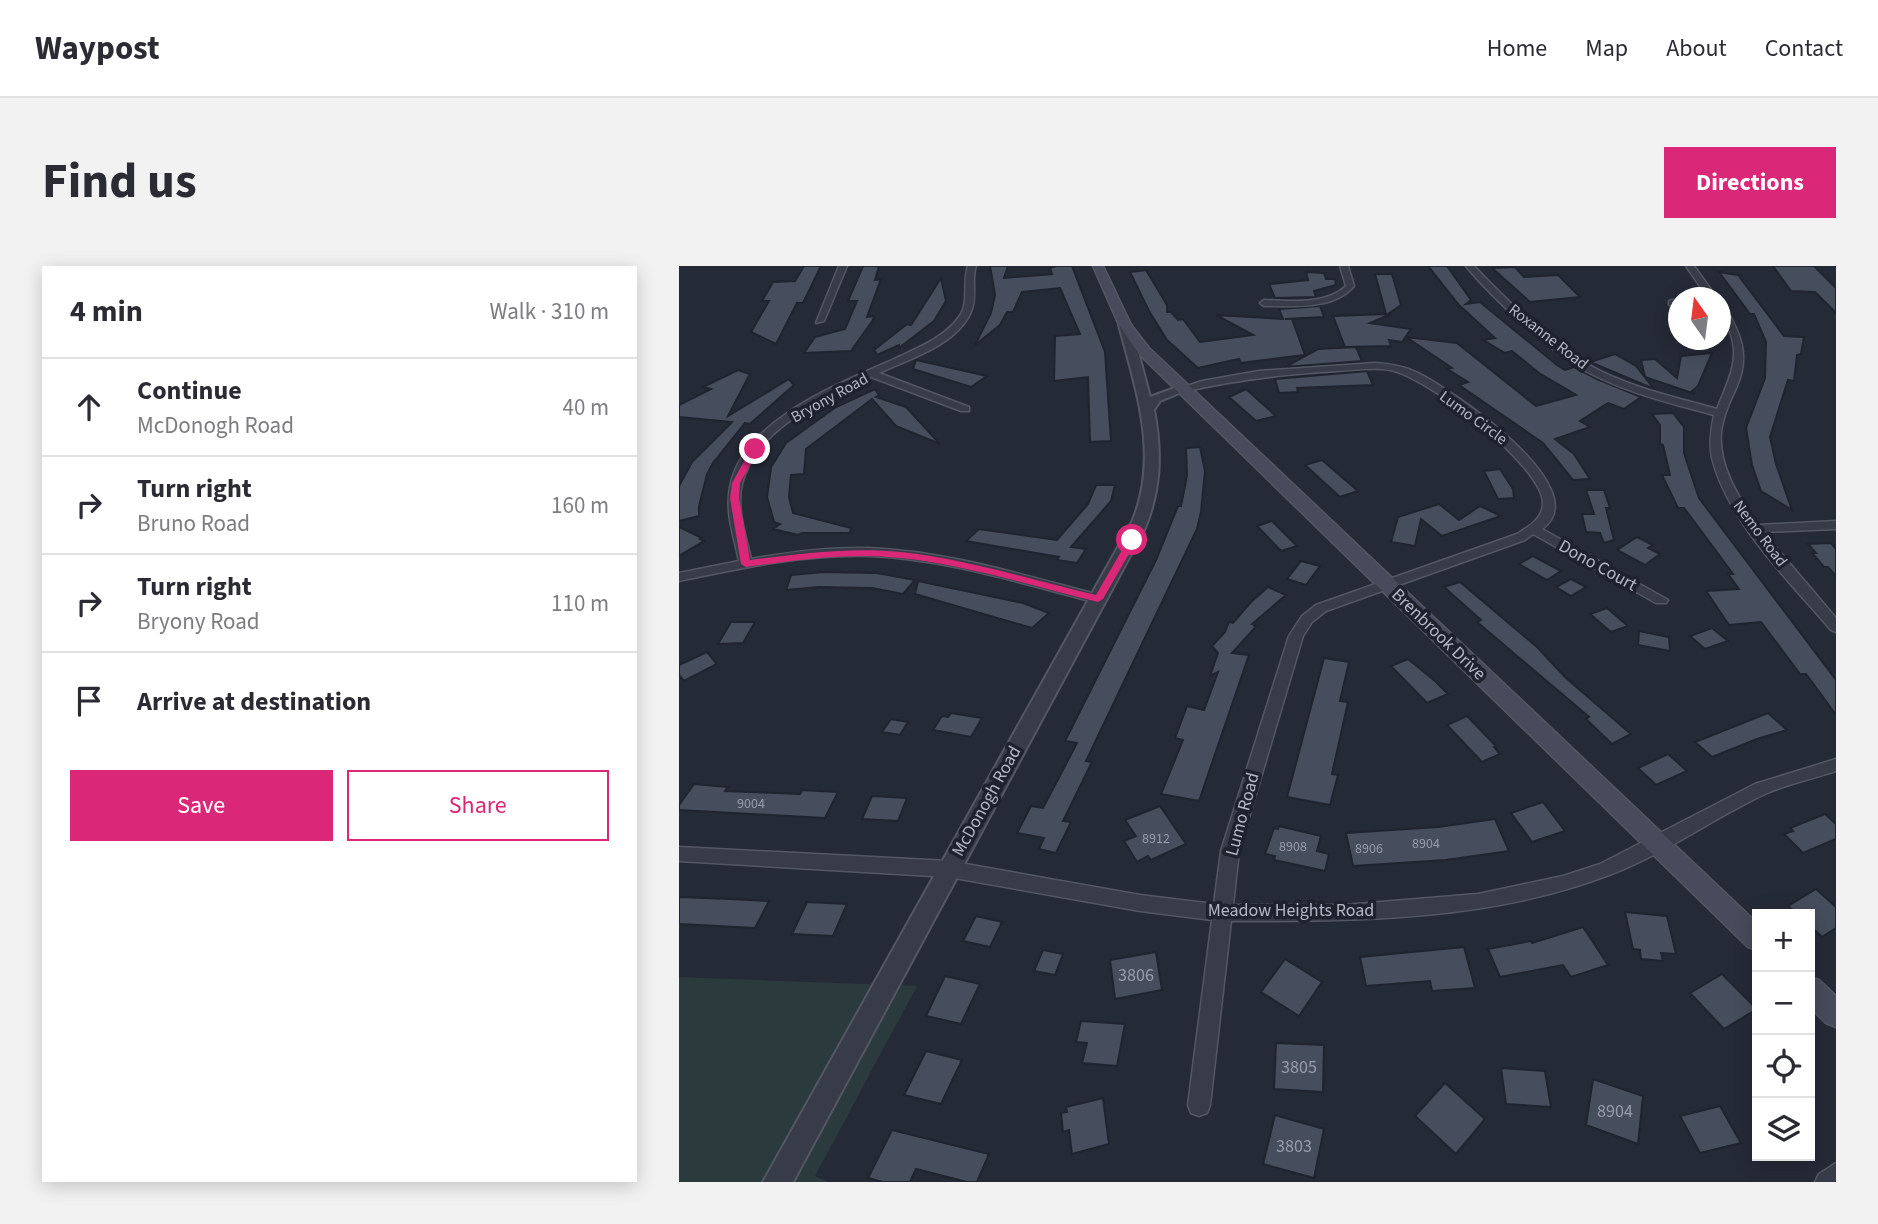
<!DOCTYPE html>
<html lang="en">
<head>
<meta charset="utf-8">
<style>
  body { margin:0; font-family:"Source Sans 3",sans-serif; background:#f2f2f3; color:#2b2b33 }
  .controls { position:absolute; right:21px; bottom:21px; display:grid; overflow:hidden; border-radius:0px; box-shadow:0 4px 18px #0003 }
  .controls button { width:63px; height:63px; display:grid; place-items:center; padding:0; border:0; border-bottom:2px solid #e1e1e2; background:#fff; color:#2b2b33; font:35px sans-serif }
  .compass { position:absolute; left:989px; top:21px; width:63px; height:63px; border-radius:50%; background:#fff; box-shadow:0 4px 18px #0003; rotate:346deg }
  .stop { position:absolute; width:21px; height:21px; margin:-16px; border:5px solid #db2777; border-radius:50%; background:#fff }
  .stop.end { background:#db2777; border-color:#fff; box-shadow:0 2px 7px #0008 }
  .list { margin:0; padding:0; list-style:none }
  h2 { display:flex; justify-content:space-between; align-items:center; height:91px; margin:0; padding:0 28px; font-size:30px }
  h2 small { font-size:23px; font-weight:400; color:#7c7c81 }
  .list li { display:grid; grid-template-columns:46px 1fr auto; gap:21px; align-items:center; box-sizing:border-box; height:98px; padding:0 28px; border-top:2px solid #e1e1e2 }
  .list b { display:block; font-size:26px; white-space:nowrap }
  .list p { margin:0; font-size:23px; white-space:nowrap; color:#7c7c81 }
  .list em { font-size:23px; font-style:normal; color:#7c7c81 }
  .actions { display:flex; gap:14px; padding:21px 28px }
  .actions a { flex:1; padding:16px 0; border:2px solid #db2777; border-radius:0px; text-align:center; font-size:24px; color:#db2777 }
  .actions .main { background:#db2777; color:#fff }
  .icon { flex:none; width:38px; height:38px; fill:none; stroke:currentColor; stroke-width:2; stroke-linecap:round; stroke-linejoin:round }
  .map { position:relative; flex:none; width:1157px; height:916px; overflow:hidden; border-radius:0px }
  header { display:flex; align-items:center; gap:42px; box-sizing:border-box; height:98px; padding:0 35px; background:#fff; border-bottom:2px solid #e1e1e2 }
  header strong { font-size:33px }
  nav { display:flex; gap:38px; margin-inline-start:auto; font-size:24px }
  .intro { display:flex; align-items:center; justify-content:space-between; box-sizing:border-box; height:168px; padding:0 42px }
  h1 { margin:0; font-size:49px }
  .button { padding:18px 32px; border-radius:0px; background:#db2777; color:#fff; font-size:24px; font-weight:700 }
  main { display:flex; gap:42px; padding:0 42px }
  aside { flex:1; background:#fff; border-radius:0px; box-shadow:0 4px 18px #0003 }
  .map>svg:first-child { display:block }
  .green { fill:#2a3a3d }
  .building { fill:#464d5c; stroke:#1f242f; stroke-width:2 }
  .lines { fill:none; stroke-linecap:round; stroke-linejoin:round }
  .minor-casing { stroke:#535763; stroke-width:3 }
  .tertiary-casing { stroke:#535763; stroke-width:4 }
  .secondary-casing { stroke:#535763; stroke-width:3 }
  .minor { fill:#383c48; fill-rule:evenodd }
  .tertiary { fill:#383c48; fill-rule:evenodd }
  .secondary { fill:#474b5b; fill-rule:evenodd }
  .route { fill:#db2777 }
  .labels { text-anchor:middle; stroke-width:7; stroke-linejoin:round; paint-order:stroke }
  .number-label { font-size:14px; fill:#989caa }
  .far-street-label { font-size:16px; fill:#b3b7c4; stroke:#1d222d }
  .street-label { font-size:18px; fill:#b3b7c4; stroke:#1d222d }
  .near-number-label { font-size:18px; fill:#989caa }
</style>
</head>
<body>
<header>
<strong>Waypost</strong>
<nav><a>Home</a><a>Map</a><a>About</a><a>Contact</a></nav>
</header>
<div class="intro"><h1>Find us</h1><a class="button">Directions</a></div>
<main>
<aside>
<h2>4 min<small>Walk · 310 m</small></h2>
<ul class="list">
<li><svg class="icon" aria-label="ahead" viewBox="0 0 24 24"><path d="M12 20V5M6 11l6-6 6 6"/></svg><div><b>Continue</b><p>McDonogh Road</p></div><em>40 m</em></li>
<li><svg class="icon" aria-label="right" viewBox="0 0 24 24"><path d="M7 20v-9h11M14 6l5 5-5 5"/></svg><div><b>Turn right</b><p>Bruno Road</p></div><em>160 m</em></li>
<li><svg class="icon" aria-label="right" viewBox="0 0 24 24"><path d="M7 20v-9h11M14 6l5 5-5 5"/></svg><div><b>Turn right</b><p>Bryony Road</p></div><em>110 m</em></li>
<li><svg class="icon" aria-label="arrive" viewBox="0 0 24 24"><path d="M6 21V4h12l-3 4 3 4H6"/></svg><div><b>Arrive at destination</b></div></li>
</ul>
<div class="actions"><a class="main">Save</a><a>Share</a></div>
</aside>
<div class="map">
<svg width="1157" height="916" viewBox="0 0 1157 916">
  <rect width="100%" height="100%" fill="#252a37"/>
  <path class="green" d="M0,711L238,720L136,910L149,916H0Z"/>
  <g class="building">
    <path d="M125,0H142L124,37H118L97,78L72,66L90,35H83L94,16L116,15Z"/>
    <path d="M184,0H200L196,14L202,13L188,51L195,50L194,54L172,85L125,87L136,71L166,63L178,35H169Z"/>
    <path d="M311,0H329L325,12L373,8L371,2L377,0H393L426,86L432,175L411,176L409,111L375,115L376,70L401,68L381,22L343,26L334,46H328L321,59L296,79L312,47L316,29Z"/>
    <path d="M749,0H768L792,34L787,38L801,36L878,99L886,104L895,101L918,113L962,131L945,143L929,137L901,155L911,161L876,173L895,188L911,213L894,214L864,177L780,119L789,116L768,103L773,102L727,71L778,77L857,140L897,129L860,107L833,85L826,87L804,74L816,72L780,39Z"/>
    <path d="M1094,0H1135L1157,22V47L1136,26L1112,25Z"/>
    <path d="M836,1L845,11L879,9L901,31L851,36L813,2Z"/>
    <path d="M467,4L488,39V46H492L499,54L504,53L521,76L574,69L537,49L604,53L600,43L641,40L645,51L606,53H613L626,89L562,97L560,93L519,102L488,74L470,45L451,6Z"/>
    <path d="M627,6L645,7L647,13H656L657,19L635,25L637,31L596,32L590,18L629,14Z"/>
    <path d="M1040,6L1059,9L1105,70L1125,71L1122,88L1118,89L1115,115L1109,114L1091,171L1097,198L1113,244L1082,225L1073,199L1067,162L1086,112L1087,76L1075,48H1071Z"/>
    <path d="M696,8H713L722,39L709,48H712L691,57L732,63L723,76L710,74L712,80L666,81L654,50L707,48Z"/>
    <path d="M262,12L267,35L255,55L220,82V79L198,89L195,84L228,58L232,59Z"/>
    <path d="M677,81L683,95L606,101L639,83Z"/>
    <path d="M1033,87L1019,120L1013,125L1016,128L966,111L962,94L976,93L998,112L1002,90Z"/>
    <path d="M936,88L957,100L975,123L911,96Z"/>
    <path d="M237,94L308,110L292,121L234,103Z"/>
    <path d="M59,104L71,108L49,150L110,113L115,119L71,158L66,157L34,197L28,208L20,240V250L0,255V220L13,196L53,156L0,151V139L32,123L24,121Z"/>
    <path d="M688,105L694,119L618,122L619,126L600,127L596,113Z"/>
    <path d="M196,123L200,129L197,131L227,141L261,178L217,160L193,133L127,183L125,208L112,209L110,231L114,247L172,262L171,267H123L119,269L94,263L101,258L95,256L88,231L92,201L107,177L157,141Z"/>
    <path d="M567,123L597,150L577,155L550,131Z"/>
    <path d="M994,147L1005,161V187L1020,232L1157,414V449L1127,408H1121L1082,356L1050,359L1027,325L1060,323L1049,308H1054L1026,270L1005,242H999L983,209H991L984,179L981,178V159L973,148Z"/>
    <path d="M521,181L526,205L522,246L518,263L407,495L413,496L384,555L392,556L377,587L360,583L365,572L338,567L352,540L364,542L398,477L386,475L477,294L499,240H502L508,210L507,182Z"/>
    <path d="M643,194L679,225L661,231L626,199Z"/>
    <path d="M821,203L834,223L835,232L819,233L805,205Z"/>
    <path d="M417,219H436L432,235L392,281L407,283L398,297L378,294L380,291L287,275L300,263L378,274L409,238Z"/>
    <path d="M907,224H925L931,242H927L935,274L925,277L921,267L907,266L903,248H915Z"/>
    <path d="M760,238L780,254L801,240L822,250L763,270L742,253L736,280L712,276L719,251Z"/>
    <path d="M593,255L618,280L602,285L578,260Z"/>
    <path d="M0,261L23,272L21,273L25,275L0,290Z"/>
    <path d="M958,271L974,279L969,282L981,288L966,299L938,284Z"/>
    <path d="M1152,277L1157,283V310L1149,301H1145L1133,287H1137L1129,278Z"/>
    <path d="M854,290L882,305L868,314L840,298Z"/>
    <path d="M622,295L641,300L627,319L608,313Z"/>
    <path d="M144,306L198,307L236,314L224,328L193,322L140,321L107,324L112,309Z"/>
    <path d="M892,313L907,321L892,330L877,321Z"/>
    <path d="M239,315L344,337L370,347L353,362L236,328Z"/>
    <path d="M781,316L858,381L887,412L952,468L933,478L907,453L910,451L798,356L802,354L765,321Z"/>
    <path d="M589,321L607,329L573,358L577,360L573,365L553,387L570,389L520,535L482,528L504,474L496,472L508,440L525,444L539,406L531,410L539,387L533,380L546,366L550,356L554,357L572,336Z"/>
    <path d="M928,342L949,360L932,366L911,348Z"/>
    <path d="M52,356H76L64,377L39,378Z"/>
    <path d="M1033,362L1049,375L1026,383L1011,370Z"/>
    <path d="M960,365L990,371L991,385L959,379Z"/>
    <path d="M28,386L38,398L5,415L0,409V399Z"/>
    <path d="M645,392L670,396L661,435L669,436L653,508L659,509L651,539L608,531Z"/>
    <path d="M729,393L756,415L769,428L748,437L712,400Z"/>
    <path d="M272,447L303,452L292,471L254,464L263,450L269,451Z"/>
    <path d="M1089,447L1108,464L1078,473L1033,491L1016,476Z"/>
    <path d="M788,450L817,480L815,481L821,488L803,496L768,459Z"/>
    <path d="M212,453L229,456L221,469L203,466Z"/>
    <path d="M989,488L1008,505L977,519L959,502Z"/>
    <path d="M15,518L49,521L46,525L121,528L123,524L159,526L146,552L0,544V539Z"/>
    <path d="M193,530L228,532L219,555L183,553Z"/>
    <path d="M864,536L886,565L853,576L832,547Z"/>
    <path d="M481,540L507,578L472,594L469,590L458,596L445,575L457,570L446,554Z"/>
    <path d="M1146,548L1157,558V573L1124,587L1105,568L1114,565L1111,562Z"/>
    <path d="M816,553L830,585L767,594L674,600L667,567L759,561Z"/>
    <path d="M600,560L642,570L638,585L650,588L646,605L595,594L596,590L586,588L595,562L599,563Z"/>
    <path d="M1137,623L1157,641V662L1143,671L1131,660V648H1118L1109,640Z"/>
    <path d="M0,631L51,633L90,635L76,662L0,658Z"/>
    <path d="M128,636L168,638L154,670L113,668Z"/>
    <path d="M946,646L988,650L997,688L982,687L984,695L962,693L961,684L954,683Z"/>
    <path d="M297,650L323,656L311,681L284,675Z"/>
    <path d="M904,661L929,699L892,711L884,699L821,711L809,683L852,675L853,677Z"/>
    <path d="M785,681L796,722L753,725L751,715L687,720L681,691Z"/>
    <path d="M364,684L384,688L376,709L355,705Z"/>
    <path d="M477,686L483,724L436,733L431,694Z"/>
    <path d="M606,693L643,716L620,750L582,726Z"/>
    <path d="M1043,708L1078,743L1045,763L1011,727Z"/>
    <path d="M266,710L301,718L282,758L247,750Z"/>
    <path d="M402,755L446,758L438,800L403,797L408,777L397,776Z"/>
    <path d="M597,777L645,779L644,826L595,823Z"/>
    <path d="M247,785L283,794L262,838L225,829Z"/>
    <path d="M822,802L866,805L872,841L827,838Z"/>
    <path d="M914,813L964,830L959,878L907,859Z"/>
    <path d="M766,817L806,853L777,888L736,850Z"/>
    <path d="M424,832L430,878L393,888L390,864L384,866L382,847L388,846L387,841Z"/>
    <path d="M1041,840L1062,877L1021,887L1001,850Z"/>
    <path d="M596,849L645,863L635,912L584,898Z"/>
    <path d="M213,864L310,888L298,916H288L237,903L231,916H204L189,912Z"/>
  </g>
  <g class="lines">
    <g class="minor-casing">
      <g id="minor">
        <path d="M160,0H168L145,55L137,57Z"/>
        <path d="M289,0H297C292,14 298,29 293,43C281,78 230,93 200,107L290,141V145H282L192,111C145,133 77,162 63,218C57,242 67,270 72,293C111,286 150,281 189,282C269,285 347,310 424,330L426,333L424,336L419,337C344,318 268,293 190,290C126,288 62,302 0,315V307L60,295C55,271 46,246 51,221C63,155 159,118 213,94C236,83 264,73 280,51C291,36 283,17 289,0Z"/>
        <path d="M661,0H669L675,20C655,44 614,40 585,40L581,37L585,34C610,35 647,39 667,20Z"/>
        <path d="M787,0H795C825,32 872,77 910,99C949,121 995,131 1038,143C1048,117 1062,94 1051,66C1047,56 1042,51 1042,39L1045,40C1062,67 1071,90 1058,120C1051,135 1044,150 1042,166C1039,199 1060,233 1079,259L1157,255V263L1084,266L1157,352V366L1152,364C1110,315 1049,256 1033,192C1030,177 1032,163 1035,149C991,137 944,126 903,103C869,83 812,31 787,0Z"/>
        <path d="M1007,0H1015L1038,32H1029Z"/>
        <path d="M993,34H1000V40L990,39V35Z"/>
        <path d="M696,97C711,98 725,100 739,107C770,122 920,223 863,263L989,334L987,337H977L854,268L846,274L647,345L633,356L624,370L560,585L554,639H665L799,628L884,610L921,598L1076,518L1157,493V505C1134,513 1108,518 1086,528C1035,552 982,590 930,609C810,655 679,655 552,655L531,839L528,847L520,850L512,847L509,839L533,654L461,645L270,611L0,595V581L270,595L461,629L535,638L542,585L610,370L623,350L637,339L838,268C849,261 864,253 864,237C863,199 747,110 711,104C694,101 675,104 658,105C606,108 555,114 504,126L499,123L523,115L580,105Z"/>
        <path d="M1157,897V916H1136L1140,908Z"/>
      </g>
    </g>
    <g class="tertiary-casing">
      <path id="tertiary" d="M442,57L452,59L471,131L504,119L510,123L481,135L475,144C483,186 482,223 466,262L114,916H84L453,256C481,190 457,124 440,59Z"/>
    </g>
    <g class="secondary-casing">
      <g id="secondary">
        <path d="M414,0H424L452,59L470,82L1078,657V684L1069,681L460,88L440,59Z"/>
        <path d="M1131,711L1140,714L1157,730V761L1147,757L1131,741Z"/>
      </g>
    </g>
    <use href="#minor" class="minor"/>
    <use href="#tertiary" class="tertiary"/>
    <use href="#secondary" class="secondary"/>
  </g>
  <path class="route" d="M73,181L80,183L61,217L60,232L71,294C121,288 171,281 222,286C287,293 353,314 417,329L450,272L458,274L424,333L419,336C356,321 285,298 221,292C169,286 118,294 67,301L62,298L51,232L53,217Z"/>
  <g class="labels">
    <g class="number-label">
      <text x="72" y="542">9004</text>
      <text x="477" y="577">8912</text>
      <text x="747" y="582">8904</text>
      <text x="614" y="585">8908</text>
      <text x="690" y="587">8906</text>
    </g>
    <g class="far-street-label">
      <text transform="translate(870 70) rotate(38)" y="6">Roxanne Road</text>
      <text transform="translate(150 131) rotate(-29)" y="6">Bryony Road</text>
      <text transform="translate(795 151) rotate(36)" y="6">Lumo Circle</text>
      <text transform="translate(1082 267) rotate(53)" y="6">Nemo Road</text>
    </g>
    <g class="street-label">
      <text transform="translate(919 299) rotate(29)" y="6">Dono Court</text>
      <text transform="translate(760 368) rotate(44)" y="6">Brenbrook Drive</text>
      <text transform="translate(307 535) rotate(-61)" y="6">McDonogh Road</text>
      <text transform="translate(563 548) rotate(-75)" y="6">Lumo Road</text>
      <text x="612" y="650">Meadow Heights Road</text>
    </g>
    <g class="near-number-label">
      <text x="457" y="715">3806</text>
      <text x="620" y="807">3805</text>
      <text x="936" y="851">8904</text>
      <text x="615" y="886">3803</text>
    </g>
  </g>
</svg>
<div class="controls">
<button>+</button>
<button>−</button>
<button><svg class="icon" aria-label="locate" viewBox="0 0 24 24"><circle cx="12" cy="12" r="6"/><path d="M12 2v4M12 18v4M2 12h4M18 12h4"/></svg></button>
<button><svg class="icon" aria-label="layers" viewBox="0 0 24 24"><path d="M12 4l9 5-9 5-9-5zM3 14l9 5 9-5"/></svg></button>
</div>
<svg class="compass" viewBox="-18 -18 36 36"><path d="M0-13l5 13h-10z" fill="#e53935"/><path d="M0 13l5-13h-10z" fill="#7c7c81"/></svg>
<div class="stop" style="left:453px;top:274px"></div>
<div class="stop end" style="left:76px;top:183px"></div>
</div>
</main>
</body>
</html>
